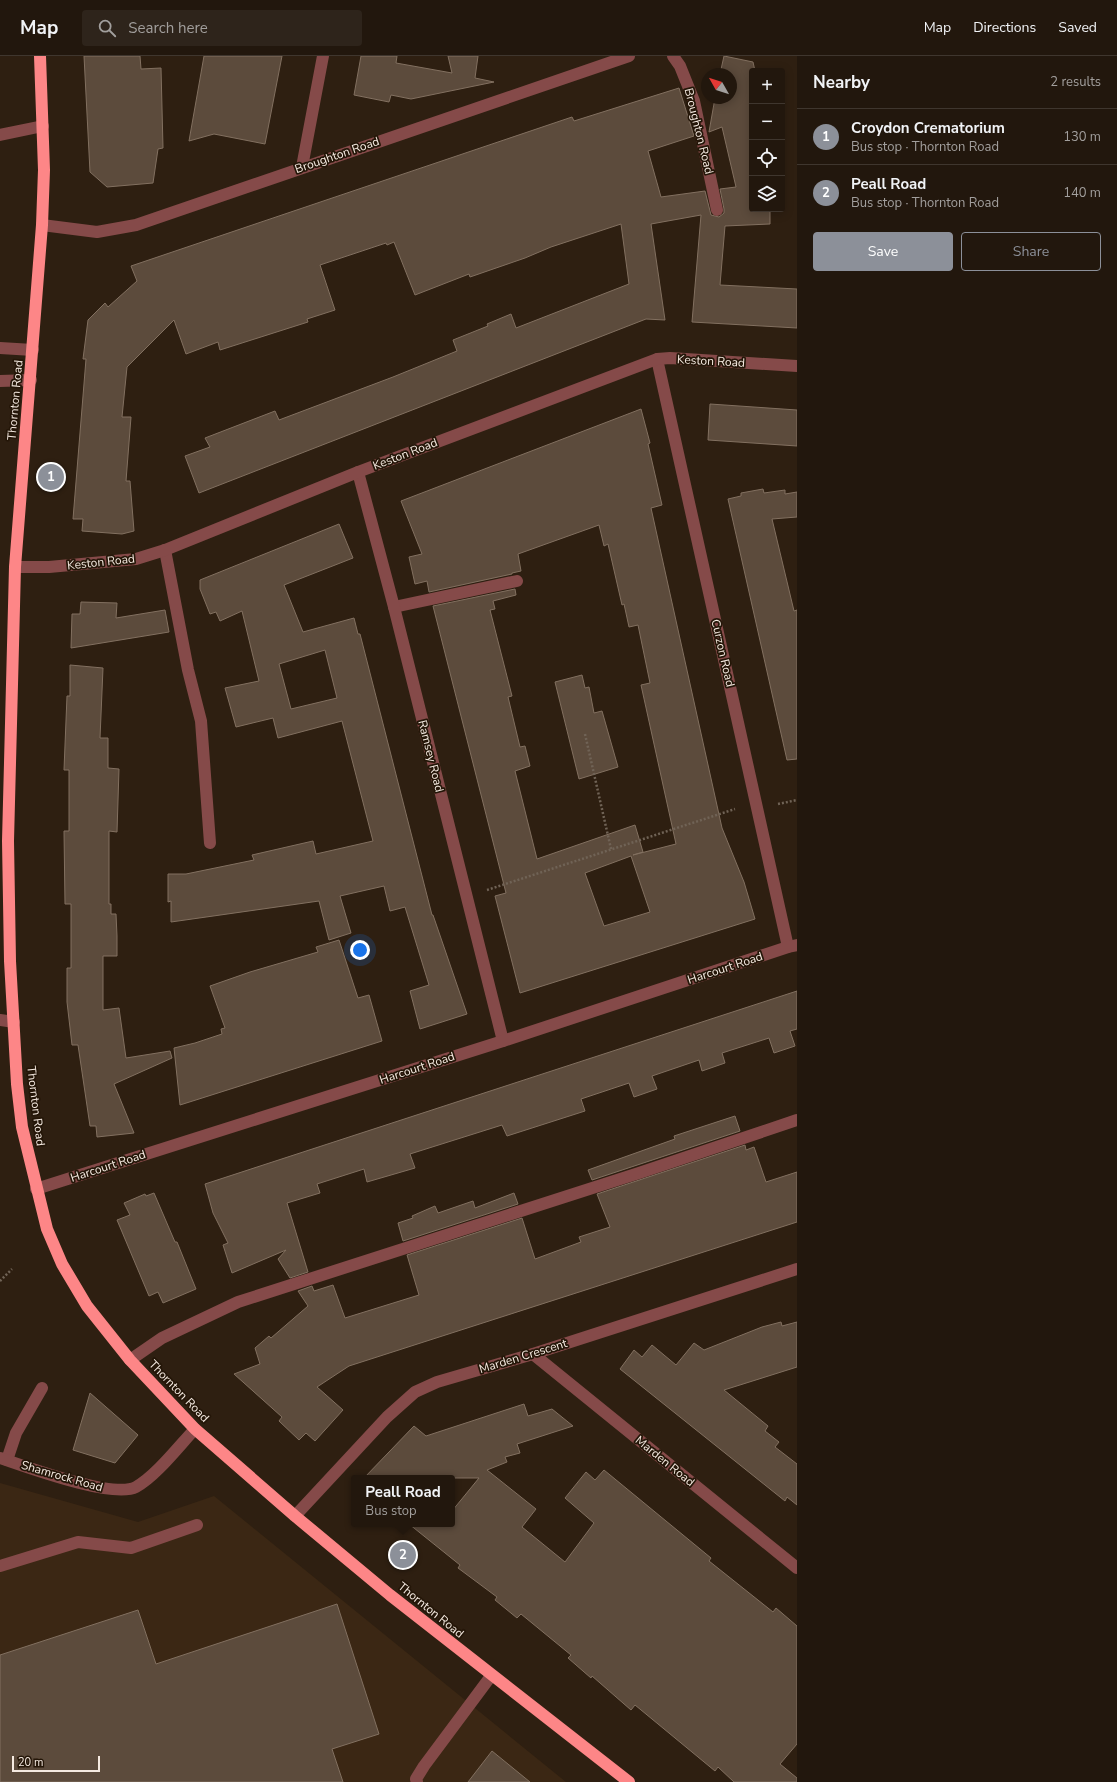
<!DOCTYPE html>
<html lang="en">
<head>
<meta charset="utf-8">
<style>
  body { margin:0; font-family:"Nunito Sans",sans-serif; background:#2e241b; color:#f1f3f6 }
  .controls { position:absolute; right:12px; top:12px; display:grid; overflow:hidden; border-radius:4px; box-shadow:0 2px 10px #0003 }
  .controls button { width:36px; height:36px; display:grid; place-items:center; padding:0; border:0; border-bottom:1px solid #3f362e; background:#22170d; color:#f1f3f6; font:20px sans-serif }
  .compass { position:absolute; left:701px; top:12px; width:36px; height:36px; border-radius:50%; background:#22170d; box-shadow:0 2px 10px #0003; rotate:309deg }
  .scale { position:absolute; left:12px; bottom:10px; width:88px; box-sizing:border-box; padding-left:4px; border:2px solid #f5eae1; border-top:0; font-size:11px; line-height:14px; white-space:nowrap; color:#f5eae1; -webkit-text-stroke:3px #241608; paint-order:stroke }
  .you { position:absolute; left:360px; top:894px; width:14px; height:14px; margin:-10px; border:3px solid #fff; border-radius:50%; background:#1a73e8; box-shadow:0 0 0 6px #1a73e833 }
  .badge { display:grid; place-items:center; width:26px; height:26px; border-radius:50%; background:#8c9099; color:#fff; font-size:13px; font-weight:700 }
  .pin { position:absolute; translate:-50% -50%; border:2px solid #fff; box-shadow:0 1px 4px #0006 }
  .popup { position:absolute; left:351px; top:1419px; width:104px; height:52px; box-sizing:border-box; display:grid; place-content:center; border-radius:4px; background:#22170d; filter:drop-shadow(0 1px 3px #0005); font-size:13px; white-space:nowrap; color:#a29f9d }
  .popup b { font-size:15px; color:#f1f3f6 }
  .popup::after { content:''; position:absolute; left:50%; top:100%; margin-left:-8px; border:8px solid transparent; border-top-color:#22170d }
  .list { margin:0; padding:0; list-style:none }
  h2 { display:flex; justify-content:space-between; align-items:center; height:52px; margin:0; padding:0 16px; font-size:17px }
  h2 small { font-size:13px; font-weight:400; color:#a29f9d }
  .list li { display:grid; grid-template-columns:26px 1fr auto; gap:12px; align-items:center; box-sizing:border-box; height:56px; padding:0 16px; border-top:1px solid #3f362e }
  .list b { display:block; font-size:15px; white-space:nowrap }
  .list p { margin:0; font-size:13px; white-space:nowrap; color:#a29f9d }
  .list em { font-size:13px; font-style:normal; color:#a29f9d }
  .actions { display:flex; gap:8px; padding:12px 16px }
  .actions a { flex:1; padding:9px 0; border:1px solid #8c9099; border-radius:4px; text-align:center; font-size:14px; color:#8c9099 }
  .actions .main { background:#8c9099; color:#fff }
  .icon { flex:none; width:22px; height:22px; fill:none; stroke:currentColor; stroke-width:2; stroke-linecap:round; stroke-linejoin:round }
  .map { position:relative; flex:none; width:797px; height:1726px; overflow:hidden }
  header { display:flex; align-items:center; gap:24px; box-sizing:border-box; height:56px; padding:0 20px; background:#22170d; border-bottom:1px solid #3f362e }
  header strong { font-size:19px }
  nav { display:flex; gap:22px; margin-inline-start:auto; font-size:14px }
  .search { width:280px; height:36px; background:#2e241b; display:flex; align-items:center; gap:10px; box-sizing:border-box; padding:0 14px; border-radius:4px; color:#a29f9d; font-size:15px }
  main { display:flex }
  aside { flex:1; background:#22170d }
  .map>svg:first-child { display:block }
  .built { fill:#3b2714 }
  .building { fill:#5c4b3c; stroke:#827060; fill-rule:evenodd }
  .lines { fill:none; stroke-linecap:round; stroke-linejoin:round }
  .path { stroke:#706356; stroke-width:2.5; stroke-dasharray:2 2; stroke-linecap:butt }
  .lane { stroke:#854a49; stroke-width:12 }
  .street { stroke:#854a49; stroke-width:12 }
  .highway { stroke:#fd8687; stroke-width:12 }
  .labels { text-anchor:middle; stroke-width:3.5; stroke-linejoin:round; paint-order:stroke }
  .street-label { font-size:12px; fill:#f5eae1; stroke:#241608 }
</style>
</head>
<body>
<header>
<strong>Map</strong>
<div class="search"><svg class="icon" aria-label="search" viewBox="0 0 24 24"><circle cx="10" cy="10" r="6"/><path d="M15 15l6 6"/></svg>Search here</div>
<nav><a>Map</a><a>Directions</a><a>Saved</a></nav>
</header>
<main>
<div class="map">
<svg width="797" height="1726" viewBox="0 0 797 1726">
  <rect width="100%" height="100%" fill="#2e1f11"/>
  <path class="built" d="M0,1427L138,1466L214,1440L566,1726H0Z"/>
  <g class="building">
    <path d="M84,0H140L141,13L161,12L163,92L158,93L153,127L107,131L90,116Z"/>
    <path d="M204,0H282L265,88L214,78L189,85Z"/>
    <path d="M361,0H397L396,7L452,17L448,0H478L475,22L494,26L411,43L391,39L389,46L354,39Z"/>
    <path d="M724,0L753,6L755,15H752V153H770V168L725,170L720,229L797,233V272L692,266L701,159L651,168L665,264L646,263L199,437L185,400L210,391L205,382L275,355L279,364L393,321L457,295L453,284L488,270L487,268L511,258L516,272L629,228L621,168L551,191L525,202L470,221L469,218L415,239L394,186L387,189L386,187L320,209L335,254L307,263L308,266L220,294L218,286L186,298L174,264L127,311L122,361H131L126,425H130L134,475L122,478L82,475L83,463H73L86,303H83L88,264L105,247L108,251L137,225L131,210L572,61L574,65L679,32L694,80L648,95L661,141L705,135L711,159L719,161L724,157V153L720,133L736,131L722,71L709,76L715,42H731V18H720Z"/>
    <path d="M710,348L797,354V390L708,384Z"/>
    <path d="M641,353L650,387L648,388L662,449L651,452L722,772L744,826L755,863L520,937L495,840L506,837L433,550L515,533L516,539L493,545L495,553L490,554L512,640L508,641L520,691L525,690L530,710L515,715L537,803L635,769L643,796L633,799L676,788L641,629L650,627L638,569L629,571L624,548L622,549L608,488L604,490L599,469L518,498L521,515L512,517V518L429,536L427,525L415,528L409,501L422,498L401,445ZM631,800L650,856L604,870L585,817Z"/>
    <path d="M763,433L764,437L785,434V438L797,436V461L772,463L794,555L797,554V703L787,704L728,443L741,440V437Z"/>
    <path d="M339,468L353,502L284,529L303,576L354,562L358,578H360L432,859H433L467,958L420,973L410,935L429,929L405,851L390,855L384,830L340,840L351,877L329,884L319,845L171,866V845L168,846V818H186L254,804L252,799L313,785L316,798L373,785L342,665L278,682L273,662L236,671L225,632L259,625L242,555L220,565L216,556L210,558L200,533V524ZM325,594L337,642L291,653L279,608Z"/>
    <path d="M81,546L117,547L116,562L165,554L169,576L71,592L72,558H80Z"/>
    <path d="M70,609L103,612L100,682H108V712L119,713L117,776L109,775V848H111V858H116L117,880V900H103V954L119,952L126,1002L170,995L172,1002L114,1028L134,1077L97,1081L96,1070H90L78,989H72L67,946V912H71V848H65L64,775H69V714H64L67,640H70Z"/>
    <path d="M582,619L585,632L589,631L594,657L602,655L618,711L579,723L555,626Z"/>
    <path d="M339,884L358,942L369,939L382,985L180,1049L174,992L195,987L222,978L221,973L225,972L210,930L250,916L318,896L316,891Z"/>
    <path d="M797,935V973L790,975L795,990L774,997L769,982L722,997L725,1007L702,1015L699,1004L652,1020L657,1033L634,1041L629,1027L581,1043L585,1055L507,1080L502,1069L410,1098L415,1112L367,1126L364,1113L317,1128L320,1137L287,1147L308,1216L290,1222L278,1203L286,1194L232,1217L223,1189L228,1187L213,1157L205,1128Z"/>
    <path d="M735,1060L740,1075L592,1124L588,1114L675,1083L674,1080Z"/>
    <path d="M745,1089L746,1094L754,1091L766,1126L797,1116V1166L349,1310L317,1331L343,1354L315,1385L306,1377L299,1384L279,1365L282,1361L234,1318L260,1308L255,1292L269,1280L271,1282L308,1250L298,1235L312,1230L314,1235L333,1229L345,1262L419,1239L407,1199L522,1162L535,1203L581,1186L579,1181L610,1171L597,1138Z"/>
    <path d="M154,1137L175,1186H177L196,1233L163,1247L158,1236L149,1240L117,1164L130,1159L124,1147L145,1138L146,1140Z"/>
    <path d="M514,1137L518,1148L403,1185L398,1167L413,1162L412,1160L435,1150L438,1157L473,1145L475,1152Z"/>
    <path d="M781,1266L782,1270L797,1266V1311L724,1334L768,1370L765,1375L779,1386L775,1391L797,1408V1449L787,1441L785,1445L620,1313L634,1294L642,1301L652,1289L676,1309L694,1287L704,1294L762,1271Z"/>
    <path d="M90,1337L138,1379L115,1407L73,1394Z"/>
    <path d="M524,1348L528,1360L552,1353L573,1370L517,1388L520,1397L505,1401L507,1406L487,1414L536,1453L522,1471L565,1506L594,1467L565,1442L586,1416L595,1424L604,1414L711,1502L709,1505L773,1556L776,1552L797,1570V1688L780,1708L797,1722V1726H734L718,1711L715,1715L635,1649L631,1654L592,1620L591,1622L568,1602L571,1599L521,1558L517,1562L495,1544L497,1541L458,1512L460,1509L409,1468H452V1455L479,1422H364L414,1370L426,1380Z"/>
    <path d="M337,1548L379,1678L332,1693L343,1726H0V1599L138,1554L156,1608Z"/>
    <path d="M492,1695L530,1726H468Z"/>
  </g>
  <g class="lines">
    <g class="path">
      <path d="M585,678L611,793"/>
      <path d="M778,748L797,744"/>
      <path d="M487,834L735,753"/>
      <path d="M0,1225L12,1213"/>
    </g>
    <g class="lane">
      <path d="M0,292L33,294"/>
      <path d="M0,325L31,324"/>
      <path d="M165,494L188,614L201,665L210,787"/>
      <path d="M394,551L517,525"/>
      <path d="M0,964L14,966"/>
      <path d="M130,1304L162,1282L238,1246L639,1117L797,1064"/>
      <path d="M7,1404L16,1377L42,1332"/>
      <path d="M0,1510L78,1486L131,1492L197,1469"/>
      <path d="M417,1726L416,1723L424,1710L491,1620"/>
    </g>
    <g class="street">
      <path d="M673,0L680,10L694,45L717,154"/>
      <path d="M0,79L43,70"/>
      <path d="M302,111L323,0"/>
      <path d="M42,169L97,176L136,169L629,0"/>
      <path d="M657,303L788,891"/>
      <path d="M358,416L394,551L503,985"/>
      <path d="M15,511H49L136,503L165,494L358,416L657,303L670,302L797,310"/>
      <path d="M36,1133L503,985L788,891L797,889"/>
      <path d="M533,1298L797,1512"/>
      <path d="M0,1402C27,1411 113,1443 136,1431C156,1420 179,1390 195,1373"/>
      <path d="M295,1460L387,1361L415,1336L437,1326L533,1298L797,1213"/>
    </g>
    <path class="highway" d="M40,0L44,114L42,169L15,511L8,785L10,905L17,1028L22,1071L47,1173L62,1208L87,1250L130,1304L195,1373L295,1460L390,1539L629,1726"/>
  </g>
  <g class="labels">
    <g class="street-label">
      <text transform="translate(699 75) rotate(76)" y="4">Broughton Road</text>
      <text transform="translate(337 99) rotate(-19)" y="4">Broughton Road</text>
      <text transform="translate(711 305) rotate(3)" y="4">Keston Road</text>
      <text transform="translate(15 344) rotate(-85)" y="4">Thornton Road</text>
      <text transform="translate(405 398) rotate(-21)" y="4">Keston Road</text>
      <text transform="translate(101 506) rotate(-6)" y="4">Keston Road</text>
      <text transform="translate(723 597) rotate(77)" y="4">Curzon Road</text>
      <text transform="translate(431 700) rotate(76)" y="4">Ramsey Road</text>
      <text transform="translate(725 912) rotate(-18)" y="4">Harcourt Road</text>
      <text transform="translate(417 1012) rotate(-18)" y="4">Harcourt Road</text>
      <text transform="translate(36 1050) rotate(83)" y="4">Thornton Road</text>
      <text transform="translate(108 1110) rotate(-18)" y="4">Harcourt Road</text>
      <text transform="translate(523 1300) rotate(-17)" y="4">Marden Crescent</text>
      <text transform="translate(179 1335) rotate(46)" y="4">Thornton Road</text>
      <text transform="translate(665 1405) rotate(39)" y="4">Marden Road</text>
      <text transform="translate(62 1420) rotate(16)" y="4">Shamrock Road</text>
      <text transform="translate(431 1554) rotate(39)" y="4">Thornton Road</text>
    </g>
  </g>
</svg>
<div class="controls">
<button>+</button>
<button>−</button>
<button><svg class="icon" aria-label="locate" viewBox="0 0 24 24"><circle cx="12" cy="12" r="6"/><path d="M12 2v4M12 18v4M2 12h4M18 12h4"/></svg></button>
<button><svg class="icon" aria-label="layers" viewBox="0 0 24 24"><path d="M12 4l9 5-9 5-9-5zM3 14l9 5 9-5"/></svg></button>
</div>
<svg class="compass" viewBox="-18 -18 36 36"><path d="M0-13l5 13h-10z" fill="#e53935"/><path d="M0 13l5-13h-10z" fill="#a29f9d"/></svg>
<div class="scale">20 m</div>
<div class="you"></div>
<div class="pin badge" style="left:51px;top:421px">1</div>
<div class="pin badge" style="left:403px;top:1499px">2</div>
<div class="popup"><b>Peall Road</b>Bus stop</div>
</div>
<aside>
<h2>Nearby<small>2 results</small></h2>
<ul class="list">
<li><span class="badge">1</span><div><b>Croydon Crematorium</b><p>Bus stop · Thornton Road</p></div><em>130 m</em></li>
<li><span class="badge">2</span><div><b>Peall Road</b><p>Bus stop · Thornton Road</p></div><em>140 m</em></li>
</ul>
<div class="actions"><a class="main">Save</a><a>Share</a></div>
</aside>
</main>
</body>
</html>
